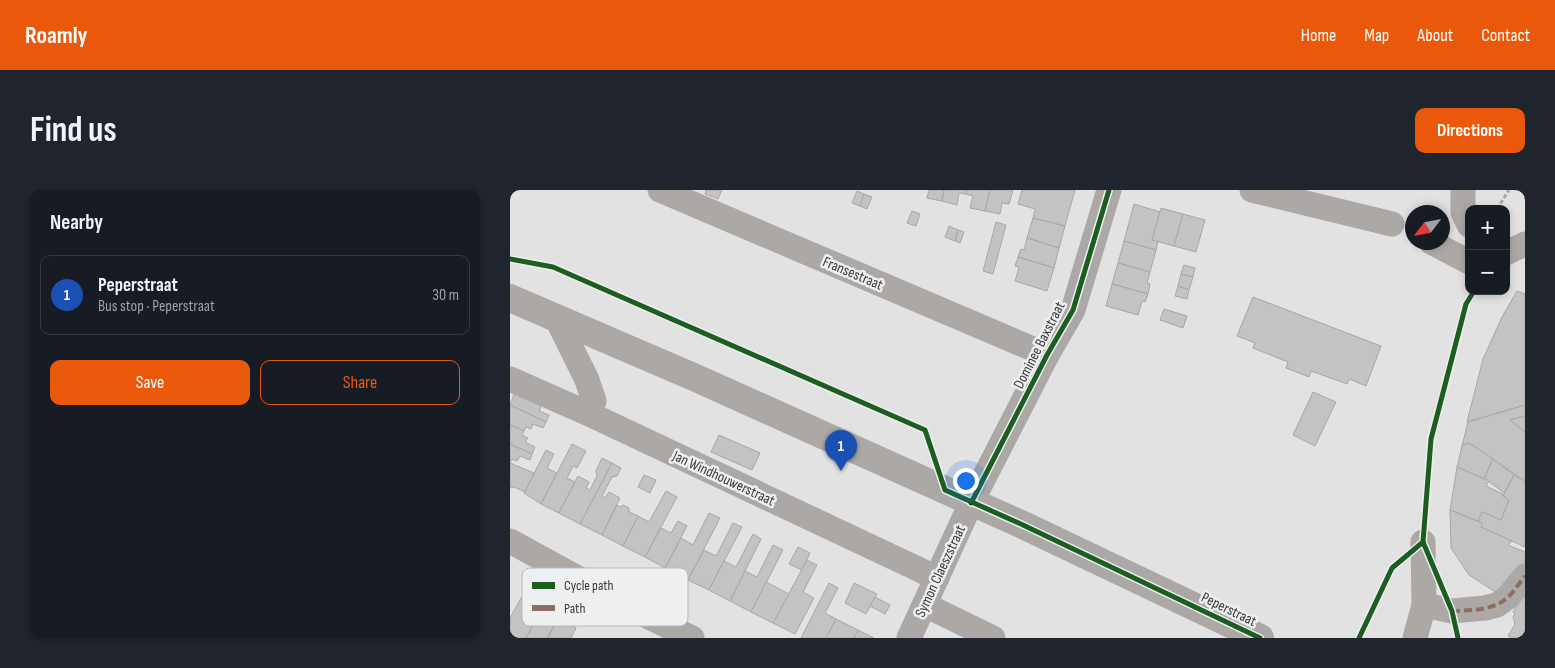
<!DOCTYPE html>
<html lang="en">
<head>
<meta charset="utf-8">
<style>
  body { margin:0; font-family:"Sofia Sans Condensed",sans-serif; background:#20242c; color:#f1f3f6 }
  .controls { position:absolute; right:15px; top:15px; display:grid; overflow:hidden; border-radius:10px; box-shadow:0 2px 8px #0003 }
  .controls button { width:45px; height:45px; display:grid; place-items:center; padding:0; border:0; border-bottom:1px solid #363941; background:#171b24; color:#f1f3f6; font:25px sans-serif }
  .compass { position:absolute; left:895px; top:15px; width:45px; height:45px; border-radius:50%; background:#171b24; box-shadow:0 2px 8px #0003; rotate:238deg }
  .you { position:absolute; left:455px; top:290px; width:18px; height:18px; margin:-12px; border:4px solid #fff; border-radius:50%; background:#1a73e8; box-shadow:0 0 0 8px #1a73e833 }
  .badge { display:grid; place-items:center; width:32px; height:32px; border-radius:50%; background:#ea580c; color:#fff; font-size:16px; font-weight:700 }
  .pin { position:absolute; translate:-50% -41px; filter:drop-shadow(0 1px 2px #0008) }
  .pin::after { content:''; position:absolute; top:26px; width:18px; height:15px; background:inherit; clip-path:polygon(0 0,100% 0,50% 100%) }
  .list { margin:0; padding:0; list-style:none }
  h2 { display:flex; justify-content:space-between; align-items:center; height:65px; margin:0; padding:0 20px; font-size:21px }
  h2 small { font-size:16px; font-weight:400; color:#9ea1a6 }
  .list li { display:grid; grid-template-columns:32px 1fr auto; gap:15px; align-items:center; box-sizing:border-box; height:80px; margin:0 10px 10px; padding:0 10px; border:1px solid #363941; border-radius:10px }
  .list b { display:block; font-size:19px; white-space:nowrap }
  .list p { margin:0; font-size:16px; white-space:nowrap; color:#9ea1a6 }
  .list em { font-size:16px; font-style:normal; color:#9ea1a6 }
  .actions { display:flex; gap:10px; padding:15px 20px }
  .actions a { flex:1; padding:11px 0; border:1px solid #ea580c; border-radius:10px; text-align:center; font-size:18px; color:#ea580c }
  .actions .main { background:#ea580c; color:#fff }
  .map { position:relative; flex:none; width:1015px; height:448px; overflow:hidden; border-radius:10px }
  header { display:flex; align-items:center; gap:30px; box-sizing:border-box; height:70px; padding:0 25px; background:#ea580c; color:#fff }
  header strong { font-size:24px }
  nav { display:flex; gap:28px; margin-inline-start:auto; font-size:18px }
  .intro { display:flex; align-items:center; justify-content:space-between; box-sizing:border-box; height:120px; padding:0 30px }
  h1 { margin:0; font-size:35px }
  .button { padding:12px 22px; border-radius:10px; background:#ea580c; color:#fff; font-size:18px; font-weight:700 }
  main { display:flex; gap:30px; padding:0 30px }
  aside { flex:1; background:#171b24; border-radius:10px; box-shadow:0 2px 8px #0003 }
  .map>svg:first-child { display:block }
  .building { fill:#c3c3c3; stroke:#a7a7a7 }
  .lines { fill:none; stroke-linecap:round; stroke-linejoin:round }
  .path { stroke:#a9a7a5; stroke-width:3; stroke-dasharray:4 2.5; stroke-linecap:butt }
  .minor { stroke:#aba8a5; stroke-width:25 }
  .tertiary { stroke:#aba8a5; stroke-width:28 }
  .quiet { stroke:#8d6e63; stroke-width:4; stroke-dasharray:8 4; stroke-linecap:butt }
  .cycleway-casing { stroke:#eeeff1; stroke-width:8 }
  .cycleway { stroke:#1b5e20; stroke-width:5 }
  .labels { text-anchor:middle; stroke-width:5; stroke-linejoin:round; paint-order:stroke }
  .street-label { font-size:15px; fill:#39393a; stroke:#eeeff1 }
  .key { fill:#eeeff1; stroke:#b8b8ba; stroke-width:1 }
  .key-label { font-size:14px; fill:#39393a }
</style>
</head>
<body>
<header>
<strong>Roamly</strong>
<nav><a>Home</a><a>Map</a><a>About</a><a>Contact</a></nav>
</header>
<div class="intro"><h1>Find us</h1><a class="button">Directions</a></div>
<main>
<aside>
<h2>Nearby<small></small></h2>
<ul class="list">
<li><span class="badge" style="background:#1a4fb4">1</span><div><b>Peperstraat</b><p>Bus stop · Peperstraat</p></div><em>30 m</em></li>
</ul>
<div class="actions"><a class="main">Save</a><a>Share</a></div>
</aside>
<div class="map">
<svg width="1015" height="448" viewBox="0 0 1015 448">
  <rect width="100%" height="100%" fill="#e2e2e2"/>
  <g class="building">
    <path d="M196,0H212L208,9L195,4Z"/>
    <path d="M419,0H434L432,11L417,8Z"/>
    <path d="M434,0H457L456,4L449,3L447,15L432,11Z"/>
    <path d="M457,0H480L475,21L460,18L463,6L456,4Z"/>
    <path d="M480,0H503L499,14L492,13L490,24L475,21Z"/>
    <path d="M512,0H565L555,36L523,28L525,19L508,14Z"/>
    <path d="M347,1L354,4L350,16L342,13Z"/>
    <path d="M354,4L362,7L357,19L350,16Z"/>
    <path d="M624,14L650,22L642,50L648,51L646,60L614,51Z"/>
    <path d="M651,18L673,24L664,56L642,50Z"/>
    <path d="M402,21L410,24L406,36L397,33Z"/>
    <path d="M673,24L695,30L686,62L664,56Z"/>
    <path d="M523,28L555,36L549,58L517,48Z"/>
    <path d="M486,32L496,35L483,84L473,81Z"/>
    <path d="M439,36L448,40L445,51L435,47Z"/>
    <path d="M448,40L454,42L450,53L445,51Z"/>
    <path d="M517,48L549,58L544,78L508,67L511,59L514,60Z"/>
    <path d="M614,51L646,60L640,82L608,73Z"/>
    <path d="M508,67L544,78L537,101L505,91L509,77L505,76Z"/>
    <path d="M608,73L640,82L637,93L640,94L638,104L602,94Z"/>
    <path d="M674,75L685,78L683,87L671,84Z"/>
    <path d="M671,84L683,87L679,100L668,96Z"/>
    <path d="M602,94L638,104L635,112L632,111L628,125L596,116Z"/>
    <path d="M668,96L679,100L677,109L665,106Z"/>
    <path d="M1007,101L1015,104V215L957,232L973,169L992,127Z"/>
    <path d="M743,107L871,156L856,196L839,189L837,194L801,181L799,187L776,178L778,172L743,158L745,153L727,146Z"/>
    <path d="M654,119L677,126L673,138L650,130Z"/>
    <path d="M6,199L31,216L29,221L39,225L36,232L0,215Z"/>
    <path d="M803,202L826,212L805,256L783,245Z"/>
    <path d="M0,215L36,232L33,238L23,234L21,239L16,237L14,241L0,235Z"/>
    <path d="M1015,215V226L1000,230L1015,242V291L959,253L952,256L958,232Z"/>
    <path d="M1015,226V242L1000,230Z"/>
    <path d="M0,235L14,241L12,245L18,248L15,252L25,257L22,264L0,254Z"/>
    <path d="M209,245L250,263L242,280L201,262Z"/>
    <path d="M959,253L983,269L974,289L947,277L952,256Z"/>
    <path d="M0,254L22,264L20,270L10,266L7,271L2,269L0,273Z"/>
    <path d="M62,254L76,261L67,278L63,276L57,288L65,292L49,323L31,314Z"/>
    <path d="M36,260L44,264L37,278L47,283L31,314L14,303Z"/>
    <path d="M92,268L102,273L70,334L49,323L68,286L79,292L76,298L80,300L87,286L86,281Z"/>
    <path d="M983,269L1004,285L994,303L981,293L974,289Z"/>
    <path d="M0,273L24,283L15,302L4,297L0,298Z"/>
    <path d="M102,273L111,278L107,286L102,287L92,306L95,308L99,302L110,308L92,345L70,334Z"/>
    <path d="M947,277L979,291L976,296L993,304V306L999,310L991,330L972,322L968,331L940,320Z"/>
    <path d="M134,285L146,290L140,303L128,297Z"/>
    <path d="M1004,285L1015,291V357L971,337L972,333L968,331L972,322L991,330L999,310L993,306Z"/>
    <path d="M156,301L167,307L135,367L113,356L128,326L139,332Z"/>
    <path d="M107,315L110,317L113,315L119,318V322L128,326L113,356L92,345Z"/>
    <path d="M940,320L972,333L971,337L1002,351L998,355L1015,362V372L987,403L959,385L941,358Z"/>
    <path d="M199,323L210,328L178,390L155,378L171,348L183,355Z"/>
    <path d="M168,331L177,336L155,378L135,367L151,338L161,343Z"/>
    <path d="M223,333L232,337L199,400L178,390L194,360L206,366Z"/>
    <path d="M243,344L251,349L220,411L199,400L214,371L226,377Z"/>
    <path d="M263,355L273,360L241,422L220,411L235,381L247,387Z"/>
    <path d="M288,357L300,363L292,380L279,374Z"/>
    <path d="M297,370L307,375L293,402L304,408L285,444L263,433Z"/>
    <path d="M256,392L279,404L263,433L241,422Z"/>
    <path d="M319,393L328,398L315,423L326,429L316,448H291Z"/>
    <path d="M344,393L367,404L356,424L335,413Z"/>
    <path d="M1015,401V448H1002L998,446L1005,434L1003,427L1005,423L1003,422Z"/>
    <path d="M365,407L380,415L375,424L360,416Z"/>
    <path d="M11,408L31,420L16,448H0V428Z"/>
    <path d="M31,420L48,429L37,448H16Z"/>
    <path d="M48,429L66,438L61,448H38Z"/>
    <path d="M326,429L348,440L344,448H316Z"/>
    <path d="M348,440L364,448H344Z"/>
  </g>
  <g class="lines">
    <path class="path" d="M987,19L999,0"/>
    <g class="minor">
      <path d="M150,0L537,165"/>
      <path d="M742,0L882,34"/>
      <path d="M953,0V22L959,35"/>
      <path d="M921,52L959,72"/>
      <path d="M996,63L1015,54"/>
      <path d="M46,127L77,190L84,211L77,223"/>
      <path d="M0,189L77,223L427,388"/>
      <path d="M0,351L135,425L182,448"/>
      <path d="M415,415L483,448"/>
      <path d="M914,415L942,421L975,418L987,415L998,407L1015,386"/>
      <path d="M399,448L461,313L537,165L563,120L599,0"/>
      <path d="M905,448L914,415L913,352"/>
    </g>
    <path class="tertiary" d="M0,108L186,188L513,335L750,448"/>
    <path class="quiet" d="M942,421C961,420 982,421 997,408C1004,402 1009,393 1015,386"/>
    <g class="cycleway-casing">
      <g id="cycleway">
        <path d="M0,69L43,77L415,240L435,300L513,335L750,448"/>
        <path d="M461,313L537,165L563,120L599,0"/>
        <path d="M849,448L882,378L913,352"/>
        <path d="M948,448L942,421L913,352L921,249L956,114L964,101"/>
      </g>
    </g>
    <use href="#cycleway" class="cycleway"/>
  </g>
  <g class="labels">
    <g class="street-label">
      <text transform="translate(343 83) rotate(23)" y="5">Fransestraat</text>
      <text transform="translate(529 155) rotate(-63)" y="5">Dominee Baxstraat</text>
      <text transform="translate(214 288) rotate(25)" y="5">Jan Windhouwerstraat</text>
      <text transform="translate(430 381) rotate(-65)" y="5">Symon Claeszstraat</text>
      <text transform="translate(719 419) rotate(26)" y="5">Peperstraat</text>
    </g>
  </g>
  <rect x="12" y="378" width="166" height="58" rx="8" class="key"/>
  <rect x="22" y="392" width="23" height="7" fill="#1b5e20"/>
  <rect x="22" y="415" width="23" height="6" fill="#8d6e63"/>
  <g class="key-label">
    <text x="54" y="400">Cycle path</text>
    <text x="54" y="423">Path</text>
  </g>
</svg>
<div class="controls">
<button>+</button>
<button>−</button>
</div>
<svg class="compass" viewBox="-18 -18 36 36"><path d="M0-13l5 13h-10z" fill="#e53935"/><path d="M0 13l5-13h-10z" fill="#9ea1a6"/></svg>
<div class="you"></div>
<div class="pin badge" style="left:331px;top:281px;background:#1a4fb4">1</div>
</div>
</main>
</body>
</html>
